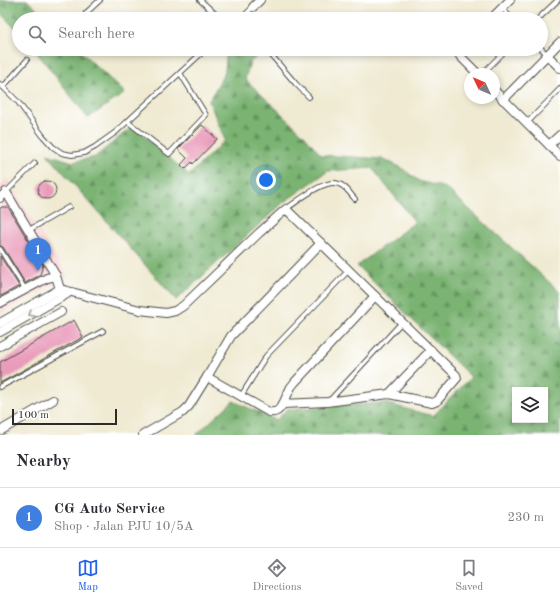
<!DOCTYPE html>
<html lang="en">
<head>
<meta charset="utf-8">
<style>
  body { margin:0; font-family:"Old Standard TT",serif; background:#f2f2f3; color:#2b2b33 }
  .controls { position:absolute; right:12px; bottom:12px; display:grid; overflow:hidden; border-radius:0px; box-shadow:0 2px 6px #0003 }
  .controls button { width:36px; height:36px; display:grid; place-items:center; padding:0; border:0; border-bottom:1px solid #e1e1e2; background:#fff; color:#2b2b33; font:20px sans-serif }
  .compass { position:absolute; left:464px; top:68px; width:36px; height:36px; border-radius:50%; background:#fff; box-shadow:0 2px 6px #0003; rotate:314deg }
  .scale { position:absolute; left:12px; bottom:10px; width:105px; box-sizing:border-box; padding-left:4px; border:2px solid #2b2b2b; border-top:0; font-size:11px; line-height:14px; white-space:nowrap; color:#2b2b2b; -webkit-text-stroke:3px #fff; paint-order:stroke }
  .you { position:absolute; left:266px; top:180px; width:14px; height:14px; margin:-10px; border:3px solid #fff; border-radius:50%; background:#1a73e8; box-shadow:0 0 0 6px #1a73e833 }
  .badge { display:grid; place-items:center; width:26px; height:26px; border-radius:50%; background:#2563eb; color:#fff; font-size:13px; font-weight:700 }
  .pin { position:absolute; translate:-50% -33px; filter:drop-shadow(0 1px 2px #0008) }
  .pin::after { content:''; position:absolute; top:21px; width:14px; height:12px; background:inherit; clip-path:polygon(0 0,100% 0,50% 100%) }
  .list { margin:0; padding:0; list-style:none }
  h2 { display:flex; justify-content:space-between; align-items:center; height:52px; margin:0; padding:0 16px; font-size:17px }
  h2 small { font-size:13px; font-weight:400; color:#7c7c81 }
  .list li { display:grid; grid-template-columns:26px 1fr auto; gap:12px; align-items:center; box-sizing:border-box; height:60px; padding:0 16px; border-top:1px solid #e1e1e2 }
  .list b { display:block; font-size:15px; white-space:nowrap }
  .list p { margin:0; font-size:13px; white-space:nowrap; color:#7c7c81 }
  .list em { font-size:13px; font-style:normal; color:#7c7c81 }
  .icon { flex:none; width:22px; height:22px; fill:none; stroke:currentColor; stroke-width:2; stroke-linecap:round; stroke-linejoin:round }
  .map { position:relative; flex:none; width:560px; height:435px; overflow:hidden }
  .search { position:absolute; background:#fff; box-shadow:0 2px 6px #0003; left:12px; right:12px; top:12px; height:44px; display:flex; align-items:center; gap:10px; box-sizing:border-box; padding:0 14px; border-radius:22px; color:#7c7c81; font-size:15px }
  .sheet { height:112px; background:#fff }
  nav { display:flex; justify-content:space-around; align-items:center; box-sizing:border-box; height:56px; border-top:1px solid #e1e1e2; background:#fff; font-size:11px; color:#7c7c81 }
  nav a { display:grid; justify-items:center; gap:2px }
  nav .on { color:#2563eb }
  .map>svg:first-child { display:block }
  .built { fill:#f7cfd1 }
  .forest { fill:url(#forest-firs); stroke:#526f4e; fill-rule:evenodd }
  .building { fill:#e99bba }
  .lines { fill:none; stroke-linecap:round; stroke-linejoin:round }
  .service-casing { stroke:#484844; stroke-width:6 }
  .minor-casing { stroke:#484844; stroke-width:10 }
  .service { stroke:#fff; stroke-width:4 }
  .minor { stroke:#fff; stroke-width:8 }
  .oneway { stroke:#a0a0a0 }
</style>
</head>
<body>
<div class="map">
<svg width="560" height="435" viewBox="0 0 560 435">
  <defs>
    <pattern id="forest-firs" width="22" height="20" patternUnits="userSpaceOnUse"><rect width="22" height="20" fill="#7ab372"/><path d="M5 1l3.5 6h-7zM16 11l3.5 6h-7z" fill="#64925e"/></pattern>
  </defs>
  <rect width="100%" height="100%" fill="#fff"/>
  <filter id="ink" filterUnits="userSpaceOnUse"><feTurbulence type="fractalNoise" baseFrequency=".025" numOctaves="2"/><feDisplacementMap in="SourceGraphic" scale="8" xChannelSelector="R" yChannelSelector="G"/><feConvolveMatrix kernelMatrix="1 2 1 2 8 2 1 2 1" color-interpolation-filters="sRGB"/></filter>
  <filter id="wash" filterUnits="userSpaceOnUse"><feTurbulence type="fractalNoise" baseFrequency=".012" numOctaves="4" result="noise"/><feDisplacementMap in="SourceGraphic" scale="16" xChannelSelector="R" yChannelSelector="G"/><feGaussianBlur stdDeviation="0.9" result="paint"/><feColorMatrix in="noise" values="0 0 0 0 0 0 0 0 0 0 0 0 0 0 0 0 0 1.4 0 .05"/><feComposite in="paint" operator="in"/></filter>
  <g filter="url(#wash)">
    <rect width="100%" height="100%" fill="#efead1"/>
    <path class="built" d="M7,179L68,277L0,314V185Z"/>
    <g class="forest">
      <path d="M0,0H27L47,19H19V32L0,13Z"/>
      <path d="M34,49H78L125,93L88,118Z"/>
      <path d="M233,49H266L250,62L245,79L305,136L321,155L383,159L400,167L419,181L446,188L560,292V435H196L233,401L276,420L287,409L384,403L433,416L471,377L357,266L415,222L372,168L328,171L284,202L176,300L47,154L73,162L95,157L133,126L189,175L225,140L209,101L225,72L226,56ZM515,390H545V420H515Z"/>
    </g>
    <g id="blocks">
      <g class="building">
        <path d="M202,125L217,139L193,164L192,162L185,169L181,165L187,158L178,149Z"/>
        <circle cx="47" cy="190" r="9"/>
        <path d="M2,207H8L43,265L40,275L25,283L3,247L0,246V208Z"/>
        <path d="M0,256L19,286L1,296H0Z"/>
        <path d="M74,320L83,337L0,383V362Z"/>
      </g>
    </g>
  </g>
  <g filter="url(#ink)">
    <use href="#blocks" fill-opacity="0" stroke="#484844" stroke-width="1"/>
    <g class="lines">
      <g class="service-casing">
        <g id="service">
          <path d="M200,0L221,19"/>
          <path d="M502,8L512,19"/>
          <path d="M86,13L100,0"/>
          <path d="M241,19L253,7"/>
          <path d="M538,19L558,0"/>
          <path d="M541,48L547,55"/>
          <path d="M266,49L296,84L309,97"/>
          <path d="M482,74L507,49"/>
          <path d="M0,84L18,102L43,136L53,147L62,153L72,155L84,153L95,147L116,132L206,49"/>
          <path d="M3,87L27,60"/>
          <path d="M128,122L169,154L206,115L180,73"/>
          <path d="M527,123L560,89"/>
          <path d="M6,192L35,163"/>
          <path d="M286,209C298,201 325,178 339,184C346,186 350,194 355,199"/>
          <path d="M29,230L69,207"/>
          <path d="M0,249L25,289"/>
          <path d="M0,387L103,331"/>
          <path d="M241,396L266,356L349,270"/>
          <path d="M329,401L402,322"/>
        </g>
      </g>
      <g class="minor-casing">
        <g id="minor">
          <path d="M253,7L260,0"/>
          <path d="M491,19L510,0"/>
          <path d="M461,49L459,53L460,56L478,74"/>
          <path d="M547,55L560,68"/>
          <path d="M494,90L560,156"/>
          <path d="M503,100L560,42"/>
          <path d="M549,145L560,135"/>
          <path d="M0,198L6,192L56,276L62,296"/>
          <path d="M0,303L47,278L56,276"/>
          <path d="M0,323L60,289L140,310L166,313L175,311L183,306L259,233L286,209L456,375L457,378L437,401L432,403L389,394L327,402L283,404C279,410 277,413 269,412L207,377"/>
          <path d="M0,332L67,294"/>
          <path d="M0,346L61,312"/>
          <path d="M389,394L431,350"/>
          <path d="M283,404L291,387L295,382L375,296"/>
          <path d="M0,431L53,400"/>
          <path d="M143,435L183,412L189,406L207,377L231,336L321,243"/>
        </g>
      </g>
      <use href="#service" class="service"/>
      <use href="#minor" class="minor"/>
    </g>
    <defs><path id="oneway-chevron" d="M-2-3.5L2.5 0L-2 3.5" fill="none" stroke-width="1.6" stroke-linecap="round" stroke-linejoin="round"/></defs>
    <use class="oneway" href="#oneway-chevron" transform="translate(31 314) rotate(150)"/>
  </g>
</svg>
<div class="controls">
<button><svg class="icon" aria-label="layers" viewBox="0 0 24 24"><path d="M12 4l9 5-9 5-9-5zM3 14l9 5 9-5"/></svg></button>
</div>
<svg class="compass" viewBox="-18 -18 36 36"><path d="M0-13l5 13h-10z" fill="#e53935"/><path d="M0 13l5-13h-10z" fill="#7c7c81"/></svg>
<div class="scale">100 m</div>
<div class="you"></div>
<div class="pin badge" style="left:38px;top:271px;background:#3f7fe0">1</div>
<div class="search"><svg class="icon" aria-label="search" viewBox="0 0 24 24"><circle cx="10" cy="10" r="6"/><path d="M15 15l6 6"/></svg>Search here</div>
</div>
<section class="sheet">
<h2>Nearby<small></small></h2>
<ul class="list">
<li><span class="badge" style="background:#3f7fe0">1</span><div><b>CG Auto Service</b><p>Shop · Jalan PJU 10/5A</p></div><em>230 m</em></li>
</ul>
</section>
<nav>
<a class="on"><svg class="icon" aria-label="map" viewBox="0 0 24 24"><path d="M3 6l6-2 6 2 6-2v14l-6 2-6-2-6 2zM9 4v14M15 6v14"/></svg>Map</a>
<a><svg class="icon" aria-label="directions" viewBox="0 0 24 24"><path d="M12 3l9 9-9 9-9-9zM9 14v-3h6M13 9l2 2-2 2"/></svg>Directions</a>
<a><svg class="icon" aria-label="saved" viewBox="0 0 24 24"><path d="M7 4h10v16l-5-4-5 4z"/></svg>Saved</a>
</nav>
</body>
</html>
